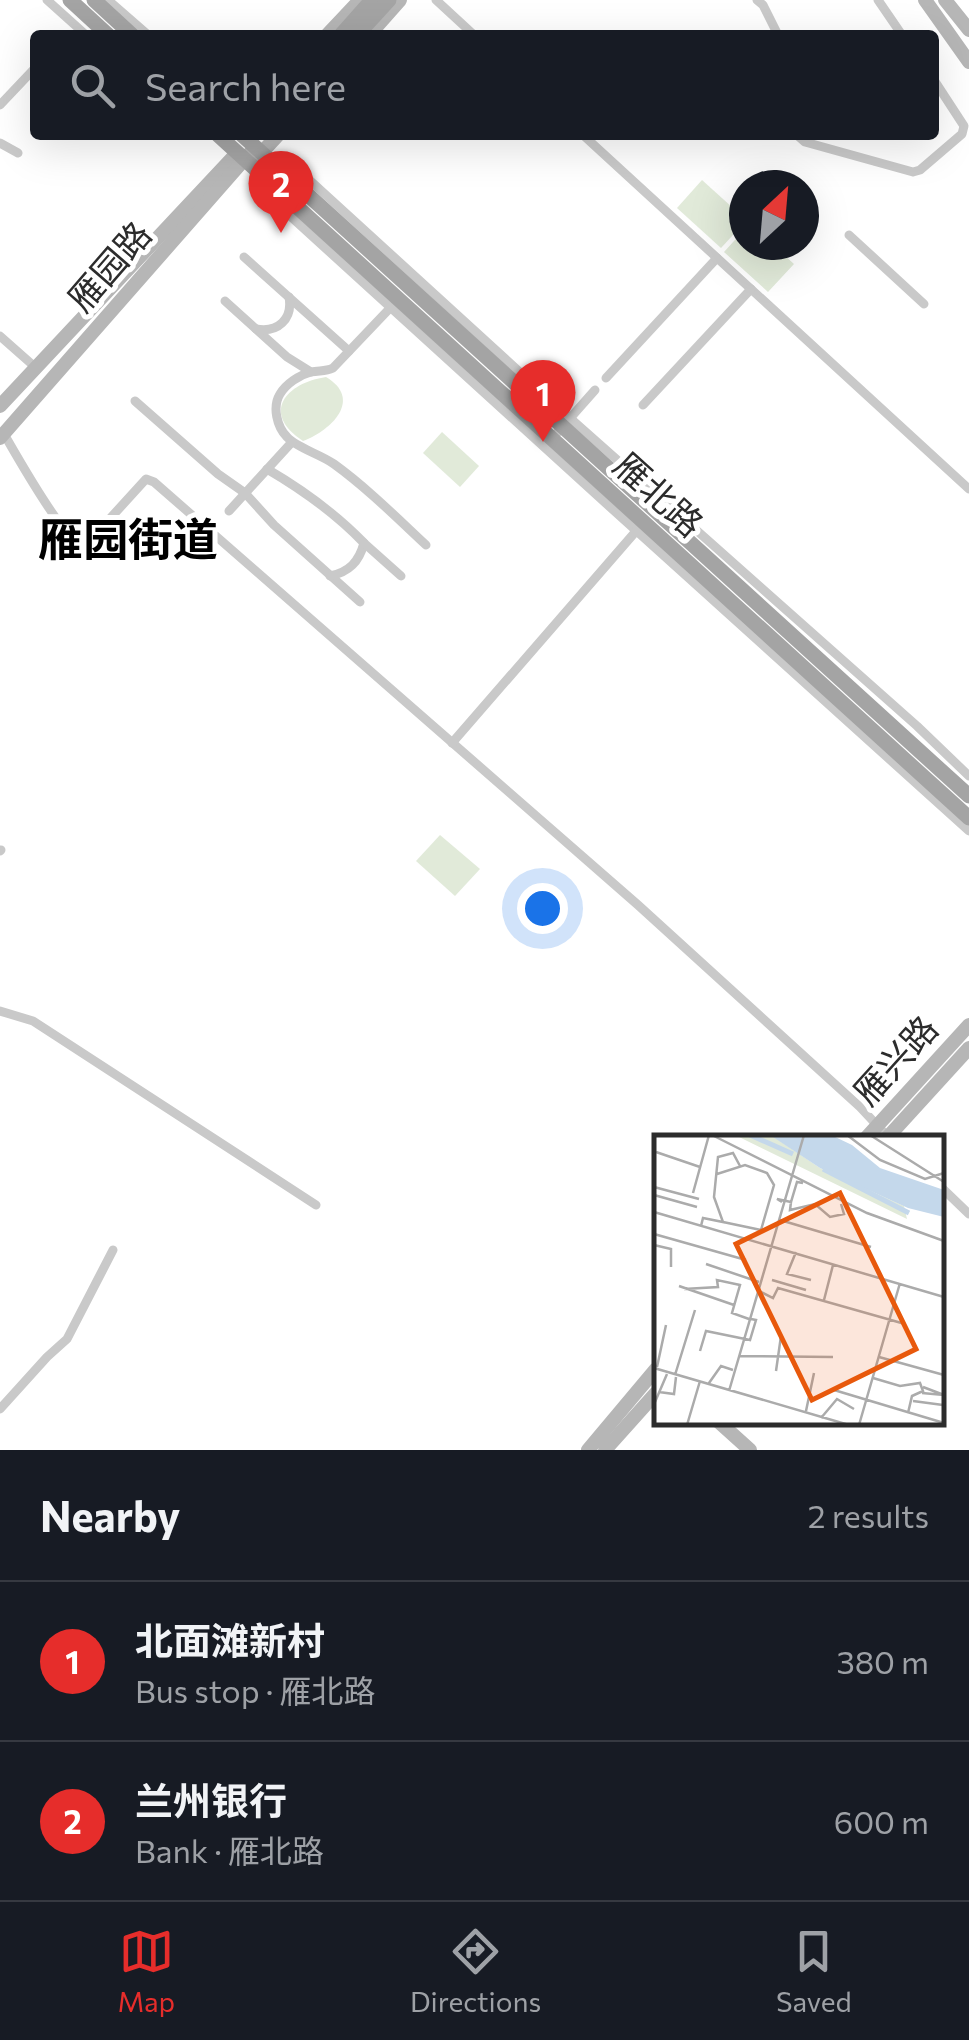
<!DOCTYPE html>
<html lang="en">
<head>
<meta charset="utf-8">
<style>
  body { margin:0; font-family:Commissioner,"Noto Sans SC",sans-serif; background:#242831; color:#f1f3f6 }
  .compass { position:absolute; left:729px; top:170px; width:90px; height:90px; border-radius:50%; background:#171b24; box-shadow:0 10px 40px #0002; rotate:26deg }
  .you { position:absolute; left:542px; top:908px; width:35px; height:35px; margin:-25px; border:8px solid #fff; border-radius:50%; background:#1a73e8; box-shadow:0 0 0 15px #1a73e833 }
  .badge { display:grid; place-items:center; width:65px; height:65px; border-radius:50%; background:#e62d2b; color:#fff; font-size:32px; font-weight:700 }
  .pin { position:absolute; translate:-50% -82px; filter:drop-shadow(0 2px 5px #0008) }
  .pin::after { content:''; position:absolute; top:52px; width:35px; height:30px; background:inherit; clip-path:polygon(0 0,100% 0,50% 100%) }
  .list { margin:0; padding:0; list-style:none }
  h2 { display:flex; justify-content:space-between; align-items:center; height:130px; margin:0; padding:0 40px; font-size:42px }
  h2 small { font-size:32px; font-weight:400; color:#9ea1a6 }
  .list li { display:grid; grid-template-columns:65px 1fr auto; gap:30px; align-items:center; box-sizing:border-box; height:160px; padding:0 40px; border-top:2px solid #363941 }
  .list b { display:block; font-size:38px; white-space:nowrap }
  .list p { margin:0; font-size:32px; white-space:nowrap; color:#9ea1a6 }
  .list em { font-size:32px; font-style:normal; color:#9ea1a6 }
  .icon { flex:none; width:55px; height:55px; fill:none; stroke:currentColor; stroke-width:2; stroke-linecap:round; stroke-linejoin:round }
  .map { position:relative; flex:none; width:969px; height:1450px; overflow:hidden }
  .search { position:absolute; background:#171b24; box-shadow:0 10px 40px #0002; left:30px; right:30px; top:30px; height:110px; display:flex; align-items:center; gap:25px; box-sizing:border-box; padding:0 35px; border-radius:10px; color:#9ea1a6; font-size:38px }
  .sheet { height:450px; background:#171b24 }
  nav { display:flex; justify-content:space-around; align-items:center; box-sizing:border-box; height:140px; border-top:2px solid #363941; background:#171b24; font-size:28px; color:#9ea1a6 }
  nav a { display:grid; justify-items:center; gap:5px }
  nav .on { color:#e62d2b }
  .map>svg:first-child { display:block }
  .green { fill:#e1ead9 }
  .lines { fill:none; stroke-linecap:round; stroke-linejoin:round }
  .street { stroke:#c9c9c9; stroke-width:9 }
  .secondary { stroke:#b6b6b6; stroke-width:14 }
  .primary { stroke:#a4a4a4; stroke-width:15 }
  .labels { text-anchor:middle; stroke-width:10; stroke-linejoin:round; paint-order:stroke }
  .street-label { font-size:35px; fill:#2c2c2c; stroke:#fff }
  .district-label { font-size:45px; font-weight:bold; fill:#000; stroke:#fff }
  .inset-river { fill:none; stroke:#c4d8eb; stroke-width:5 }
  .inset-road { fill:none; stroke:#ababab; stroke-width:2.5 }
  .view { fill:#e8590c; fill-opacity:0.15; stroke:#e8590c; stroke-width:5 }
  .inset-edge { fill:none; stroke:#2c2c2c; stroke-width:5 }
</style>
</head>
<body>
<div class="map">
<svg width="969" height="1450" viewBox="0 0 969 1450">
  <rect width="100%" height="100%" fill="#fff"/>
  <g class="green">
    <path d="M702,180L744,218V223L721,248L677,208Z"/>
    <path d="M744,230V245H773L794,264L768,292L724,252Z"/>
    <path d="M326,377C363,399 332,430 303,441C260,413 286,383 326,377Z"/>
    <path d="M442,432L479,466L460,487L423,453Z"/>
    <path d="M440,835L480,869L455,896L416,861Z"/>
  </g>
  <g class="lines">
    <g class="street">
      <path d="M47,0L86,35"/>
      <path d="M108,0L148,35"/>
      <path d="M436,0L474,35"/>
      <path d="M757,0L763,5L778,35"/>
      <path d="M878,0L902,35"/>
      <path d="M0,105L35,68"/>
      <path d="M583,135L969,489"/>
      <path d="M797,135L805,142L913,172L920,170L962,134L964,126L934,80"/>
      <path d="M0,143L18,153"/>
      <path d="M281,163L304,175L570,418L917,726L969,776"/>
      <path d="M254,174L267,195L600,498L969,831"/>
      <path d="M849,235L924,304"/>
      <path d="M244,257L349,351"/>
      <path d="M225,301L287,357L311,372"/>
      <path d="M392,306L333,368C325,372 319,370 311,372C299,375 286,384 280,394C272,407 277,427 287,437C297,448 320,454 334,464C367,488 396,517 426,545"/>
      <path d="M256,329C278,333 293,319 289,297"/>
      <path d="M0,336L35,367"/>
      <path d="M606,378L717,258"/>
      <path d="M135,401L218,474L245,493L274,525L360,602"/>
      <path d="M643,405L751,289"/>
      <path d="M4,434C15,453 56,526 72,536C80,541 87,539 95,535L146,479L154,482L638,905L860,1107L889,1138"/>
      <path d="M549,442L595,390"/>
      <path d="M267,469C303,490 335,513 364,543C359,562 349,572 330,576"/>
      <path d="M229,511L292,442"/>
      <path d="M364,543L401,576"/>
      <path d="M452,743L637,530"/>
      <path d="M0,851L1,850"/>
      <path d="M0,1011L33,1021L316,1205"/>
      <path d="M942,1188L969,1214"/>
      <path d="M0,1409L47,1357L67,1339L113,1250"/>
    </g>
    <g class="secondary">
      <path d="M925,0L969,62"/>
      <path d="M945,0L969,30"/>
      <path d="M327,35L360,0"/>
      <path d="M369,35L400,0"/>
      <path d="M255,160L278,135"/>
      <path d="M0,406L237,153"/>
      <path d="M0,438L250,153"/>
      <path d="M866,1138L969,1025"/>
      <path d="M887,1138L969,1048"/>
      <path d="M719,1422L750,1450"/>
      <path d="M588,1450L656,1369"/>
      <path d="M605,1450L656,1393"/>
    </g>
    <g class="primary">
      <path d="M70,0L108,35"/>
      <path d="M94,0L132,35"/>
      <path d="M341,35L372,0"/>
      <path d="M357,35L389,0"/>
      <path d="M218,135L969,818"/>
      <path d="M242,135L969,796"/>
    </g>
  </g>
  <g class="labels">
    <g class="street-label">
      <text transform="translate(110 267) rotate(-49)" y="12">雁园路</text>
      <text transform="translate(658 495) rotate(42)" y="12">雁北路</text>
      <text transform="translate(896 1061) rotate(-48)" y="12">雁兴路</text>
    </g>
    <g class="district-label">
      <text x="128" y="556">雁园街道</text>
    </g>
  </g>
  <g transform="translate(654 1135)">
    <rect width="290" height="290" fill="#fff"/>
    <path d="M81,0L120,2L166,33L250,71L253,84Z" fill="#e1ead9"/>
    <path d="M116,0H177L198,10L226,33L290,55V82L254,73L166,33Z" fill="#c4d8eb"/>
    <path class="inset-river" d="M96,0L139,19M169,34L255,78"/>
    <path class="inset-road" d="M58,0L213,78L290,106M193,0L226,25L271,44L290,38M216,0L290,47M2,17L46,32M63,39L91,30L113,38L120,50L107,95L69,87M0,52L45,64M39,58L55,0M0,60L43,72M128,67L123,64L137,67L143,47L149,48M137,67L136,75L161,69L176,82L190,79L187,69M0,77L290,162M126,85L217,112M47,91L49,83L69,87L60,62L64,22L79,18L86,31M0,99L92,125M0,110L17,114V132M142,117L133,139L157,145M52,129L105,147M118,145L152,155M25,151L80,170M30,154L64,152L63,145L86,150L78,178L95,184M105,156L119,163L124,153L251,189M170,165L179,130M46,216L52,196L96,205L102,185L97,184M85,221L179,222M225,222L290,240M3,232L12,190M0,233L195,290M122,236L127,201M21,240L41,175M219,243L246,251L266,248L269,256L258,261L254,278M55,248L67,231L79,235M180,255L290,288M75,256L150,0M5,257L20,259L22,242M268,258L290,260L269,252M259,266L289,270M1,267L13,239M152,276L160,238M167,283L183,264L200,274M33,290L46,246M205,290L246,148"/>
    <path class="view" d="M186,58L262,214L158,265L82,109Z"/>
    <rect width="290" height="290" class="inset-edge"/>
  </g>
</svg>
<svg class="compass" viewBox="-18 -18 36 36"><path d="M0-13l5 13h-10z" fill="#e53935"/><path d="M0 13l5-13h-10z" fill="#9ea1a6"/></svg>
<div class="you"></div>
<div class="pin badge" style="left:543px;top:442px">1</div>
<div class="pin badge" style="left:281px;top:233px">2</div>
<div class="search"><svg class="icon" aria-label="search" viewBox="0 0 24 24"><circle cx="10" cy="10" r="6"/><path d="M15 15l6 6"/></svg>Search here</div>
</div>
<section class="sheet">
<h2>Nearby<small>2 results</small></h2>
<ul class="list">
<li><span class="badge">1</span><div><b>北面滩新村</b><p>Bus stop · 雁北路</p></div><em>380 m</em></li>
<li><span class="badge">2</span><div><b>兰州银行</b><p>Bank · 雁北路</p></div><em>600 m</em></li>
</ul>
</section>
<nav>
<a class="on"><svg class="icon" aria-label="map" viewBox="0 0 24 24"><path d="M3 6l6-2 6 2 6-2v14l-6 2-6-2-6 2zM9 4v14M15 6v14"/></svg>Map</a>
<a><svg class="icon" aria-label="directions" viewBox="0 0 24 24"><path d="M12 3l9 9-9 9-9-9zM9 14v-3h6M13 9l2 2-2 2"/></svg>Directions</a>
<a><svg class="icon" aria-label="saved" viewBox="0 0 24 24"><path d="M7 4h10v16l-5-4-5 4z"/></svg>Saved</a>
</nav>
</body>
</html>
